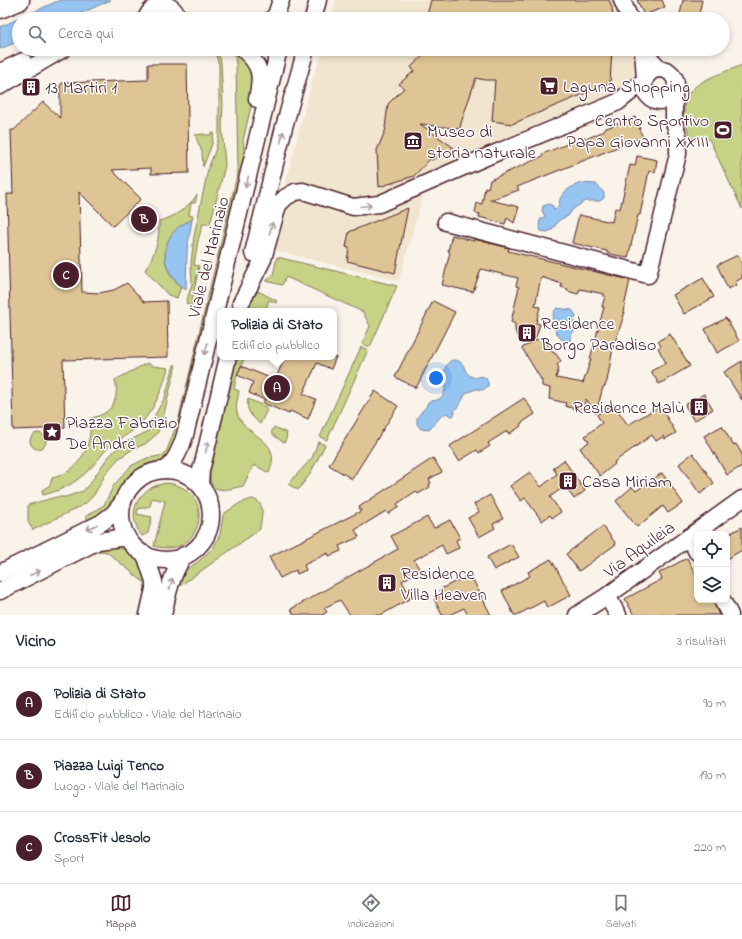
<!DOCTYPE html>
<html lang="it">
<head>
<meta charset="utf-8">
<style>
  body { margin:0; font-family:"Indie Flower",sans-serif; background:#f6f6f7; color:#1f2937 }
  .controls { position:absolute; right:12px; bottom:12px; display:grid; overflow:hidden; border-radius:8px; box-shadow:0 2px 6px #0003 }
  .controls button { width:36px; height:36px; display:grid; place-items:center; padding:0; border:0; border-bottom:1px solid #e0e1e3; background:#fff; color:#1f2937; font:20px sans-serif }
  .you { position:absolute; left:436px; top:378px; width:14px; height:14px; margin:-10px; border:3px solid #fff; border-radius:50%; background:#1a73e8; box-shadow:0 0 0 6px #1a73e833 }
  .badge { display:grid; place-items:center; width:26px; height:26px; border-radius:50%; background:#4a1f2b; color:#fff; font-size:13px; font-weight:700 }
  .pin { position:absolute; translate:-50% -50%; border:2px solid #fff; box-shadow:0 1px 4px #0006 }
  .popup { position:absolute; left:217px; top:308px; width:120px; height:52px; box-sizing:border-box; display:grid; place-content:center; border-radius:8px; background:#fff; filter:drop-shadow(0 1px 3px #0005); font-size:13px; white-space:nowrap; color:#747a83 }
  .popup b { font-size:15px; color:#1f2937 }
  .popup::after { content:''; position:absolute; left:50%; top:100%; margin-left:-8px; border:8px solid transparent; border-top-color:#fff }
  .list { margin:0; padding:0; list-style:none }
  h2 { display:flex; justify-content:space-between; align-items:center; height:52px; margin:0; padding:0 16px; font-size:17px }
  h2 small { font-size:13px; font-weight:400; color:#747a83 }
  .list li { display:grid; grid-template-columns:26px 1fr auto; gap:12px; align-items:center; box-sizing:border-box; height:72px; padding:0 16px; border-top:1px solid #e0e1e3 }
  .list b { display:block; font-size:15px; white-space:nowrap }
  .list p { margin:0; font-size:13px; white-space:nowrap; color:#747a83 }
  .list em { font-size:13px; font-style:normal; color:#747a83 }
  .icon { flex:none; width:22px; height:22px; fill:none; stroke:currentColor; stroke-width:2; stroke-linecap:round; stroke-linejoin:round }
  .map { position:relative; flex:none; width:742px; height:615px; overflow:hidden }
  .search { position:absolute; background:#fff; box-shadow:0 2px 6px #0003; left:12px; right:12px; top:12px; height:44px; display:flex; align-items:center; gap:10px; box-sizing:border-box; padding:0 14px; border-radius:22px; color:#747a83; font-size:15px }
  .sheet { height:268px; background:#fff }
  nav { display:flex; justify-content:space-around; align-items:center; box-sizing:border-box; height:56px; border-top:1px solid #e0e1e3; background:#fff; font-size:11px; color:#747a83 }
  nav a { display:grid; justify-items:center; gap:2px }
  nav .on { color:#4a1f2b }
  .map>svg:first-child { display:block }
  .built { fill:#f1e5d0 }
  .green { fill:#c6d286; stroke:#887858 }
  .water { fill:#96c5f1; stroke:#7883a2 }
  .building { fill:#dfc595; stroke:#4a1f2b }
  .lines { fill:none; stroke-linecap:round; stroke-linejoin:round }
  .minor-casing { stroke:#4a1f2b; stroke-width:19 }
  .major-casing { stroke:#4a1f2b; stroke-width:23 }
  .minor { stroke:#fff; stroke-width:16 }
  .major { stroke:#fff; stroke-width:20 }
  .oneway { stroke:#ae9aa0 }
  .labels { text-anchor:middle; stroke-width:3; stroke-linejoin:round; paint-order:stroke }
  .poi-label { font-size:18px; fill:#4a1f2b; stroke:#fff; text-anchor:start }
  .street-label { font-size:18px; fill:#4a1f2b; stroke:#fff }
</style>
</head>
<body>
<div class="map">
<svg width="742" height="615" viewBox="0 0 742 615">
  <rect width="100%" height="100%" fill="#f9f3ea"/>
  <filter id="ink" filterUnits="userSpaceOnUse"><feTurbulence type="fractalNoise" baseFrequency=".025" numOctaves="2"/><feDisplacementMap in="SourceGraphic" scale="8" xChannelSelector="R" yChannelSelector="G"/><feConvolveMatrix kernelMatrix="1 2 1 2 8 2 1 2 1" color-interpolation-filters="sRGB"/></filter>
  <g filter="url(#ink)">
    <g class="built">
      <path d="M336,0H614L623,19H332Z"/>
      <path d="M324,49H636L642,72L628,92L426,176L423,195L399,281L272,250L285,184L312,81Z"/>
    </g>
    <g class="green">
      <path d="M210,49L215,50L220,58L221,63L223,104L222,125L225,166L210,224H203L198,240L194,265L199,266L191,306L186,303L192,284L191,264L194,236L208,169L215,151L219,136V65L216,56Z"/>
      <path d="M231,49L242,53L255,72L253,98L243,140L245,158L175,451L164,461L154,462L142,466L129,477L121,486L116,502L113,507L88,521L86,516L104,505L114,485L131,466L147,458L160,456L164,454L167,450L178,421L238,171L236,63L235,57Z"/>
      <path d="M742,65V209L709,139L691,140C688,129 683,118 684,107C686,81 722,74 742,65Z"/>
      <path d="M211,133H214L212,144L203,167L202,152L195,135L204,134V135H211Z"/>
      <path d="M197,195L195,203H191L189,215L193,216L192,220C161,231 156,266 181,287L177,298L168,295L145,270C155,254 160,239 159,221C174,218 188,207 197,195Z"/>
      <path d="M277,257L397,286L370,347L362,344L370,326L363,312L286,277L282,285L266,281L273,275Z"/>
      <path d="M258,291L277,301L276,303L269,300L265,311H248L251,302Z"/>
      <path d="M361,347L368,350L327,440L320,437Z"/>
      <path d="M237,357H245L237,375L234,389L239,391C238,398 235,406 237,413C245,439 284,437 269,473L254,465L243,486C226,490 208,496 210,471Z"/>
      <path d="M147,363L153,366L168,368C162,391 152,417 132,431C123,438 112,443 104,452C102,455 99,458 97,461C82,479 65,490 43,495L42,490L50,485L52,478C80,472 93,445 90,418C111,415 120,400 115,380Z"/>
      <path d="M174,365H176L161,426L156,435L145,444L133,449L118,459L106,473L94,495L85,504L33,530L28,522V505L56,497H66L83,491L91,482L106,460L115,450L128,441L147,432L151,428L155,415L165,397Z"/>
      <path d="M248,399L268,408L260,424C252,417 245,410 248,399Z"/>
      <path d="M274,427L287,433L286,436L287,437L284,443L271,433Z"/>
      <circle cx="38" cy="441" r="8"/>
      <path d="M318,442L325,445L310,474L298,490L288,484L312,458Z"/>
      <path d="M167,483C219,489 203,561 154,546L165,501L152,498L150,506L138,509L137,514L152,517L148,533L142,536C124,513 139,486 167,483Z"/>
      <path d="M252,499C267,502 261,518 260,529L177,588L183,571L198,562L214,547L220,534L223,516L225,513L240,503Z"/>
      <path d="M115,545L127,551L142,565L146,584L107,552L101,551H93Z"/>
    </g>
    <g class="water">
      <path d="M60,0H111L68,19H19V41L0,49V27Z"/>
      <path d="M581,183L596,184L604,193V198L600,201H585L573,209L568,216L559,220L552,230L547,232L541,231L539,225L540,220L545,216L542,211L543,206L549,204L553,206L554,210C559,206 559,204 560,199C564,190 573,186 581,183Z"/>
      <path d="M192,220L187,250L186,289C156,271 159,231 192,220Z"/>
      <path d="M557,308L572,310L575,314L576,318H573C573,322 577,325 577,329L572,333L571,339L567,342C556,340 547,316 557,308Z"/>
      <path d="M452,360C466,360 462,369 469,375C471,377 474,377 476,378L481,376L486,378L488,383V386L483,390L476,389L466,393L459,406L454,410L455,413L453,416H450L447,413L441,416L431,428L429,430L421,429L417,424V418L422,411L426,407L428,402C431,400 434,401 437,400C455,392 435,370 452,360Z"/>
    </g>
    <g class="building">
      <path d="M431,0H609L612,7L613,19H426Z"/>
      <path d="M637,0H662L665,7L644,15Z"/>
      <path d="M683,0H702L698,19H679Z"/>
      <path d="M430,49H612L610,83L512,124L492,121L495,80H485L476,78L461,123L460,129L420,124L454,148L432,160L430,159L414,176L379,187L377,150L386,129L385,128L388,104L404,88L399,84L414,71L411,67Z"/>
      <path d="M148,64H187L189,173L151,174V168L112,170L141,199L113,226L79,192L82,292L99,293L114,290L127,283L144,302L167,301L168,357L63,360L65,428L13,430L7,194H13L11,130H14L43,102L60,118V86L62,83L148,80Z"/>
      <path d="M635,117L640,129H639L643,137L517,187L519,190L490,200L519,207L514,223L507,218L505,224L479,217L480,214L475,213L477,203L482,204L485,187L488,188L490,180L543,156L542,154L585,137L586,139L604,131V129Z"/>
      <path d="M637,156L657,160L655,172L649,171L640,215H638L628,258L607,253V251L572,243L579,215L612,222L615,208L620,209L630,165L635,166Z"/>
      <path d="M408,208L395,273L347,261L349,248L346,247L349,232Z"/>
      <path d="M452,235L474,241V239L509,248L508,251L630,280L623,312H625L613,348L607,381L605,386L603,387L596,414L586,399L582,411L565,406L566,403L549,399L550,388L542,386V381L522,348L535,340L545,338L551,351L556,354L561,361L557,365L559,368L556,378L583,383L591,359H590L604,307H602L605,296H604V294L580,289L578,294L567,291L568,289L561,287L562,284L541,277L535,306L540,307L536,323L540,324L536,337L517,336L515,330V324L511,322L519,287L516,286L518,278L481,269L473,292L442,285L450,252L448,251Z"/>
      <path d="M738,255L742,264V278L735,282L737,285L728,289L717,265Z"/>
      <path d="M703,278L714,297L684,314L673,295Z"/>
      <path d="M433,301L455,312L416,388L395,377Z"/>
      <path d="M726,318L739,341L717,353L705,329Z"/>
      <path d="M670,334L690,366L659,384L651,371L666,363L658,348L661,346L658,341Z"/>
      <path d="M285,357H336L331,369L317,363L303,394L316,399L308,419L290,411L289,414L263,403L265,400L249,393L253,382L237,375L241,366L275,380Z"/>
      <path d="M742,361V400L724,372Z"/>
      <path d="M375,391L398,406L352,479L329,465Z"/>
      <path d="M704,394L713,409L694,421L685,405Z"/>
      <path d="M524,398L535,414L520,424L521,426L509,434L507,431L488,443L490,446L479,453L477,450L459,461L450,446Z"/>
      <path d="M613,404L628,425L660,406L676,433L665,439L664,436L656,441L652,435L614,462L615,464L600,476L580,448L589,442L585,436L602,423L597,415Z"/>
      <path d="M722,426L733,445L736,444L742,454V466L727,475L704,436Z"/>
      <path d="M693,453L714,483L700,494L679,464Z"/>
      <path d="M433,458L442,472L429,479L431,483L429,484L430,487L418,494L416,491L397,504L399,507L388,514L386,511L355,530L359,537L339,546L341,551L329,556L328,553L304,565L306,570L297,574L296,570L280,578L269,557L361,511L359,507Z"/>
      <path d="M564,460L585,491L574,499L565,486L550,497L561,512L552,518L550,515L542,521L525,498L521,501L510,486L530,472L541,487L557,474L553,468Z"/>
      <path d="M662,473L683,503L668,513L663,506L637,527L616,501L632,487L636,491Z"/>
      <path d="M490,495L503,519L493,524L495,528L479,537L468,518L479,512L474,504Z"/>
      <path d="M427,517L434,528L450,520L460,538L456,540L459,548L446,554L442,545L414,560L420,570L402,581L411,598L381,615H350L340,600L324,608L327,612L322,615H294L291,609L398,549L391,536Z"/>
      <path d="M603,526L616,544L579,571L566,554Z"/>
      <path d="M742,527V550L727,559V535Z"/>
      <path d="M511,544L519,557L494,570L487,557Z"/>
      <path d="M687,558L697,577V600H713L719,615H634L625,599L662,579L659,573Z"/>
      <path d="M551,559L571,595L547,608L544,601L517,615H514L502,591L530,576L528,572Z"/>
      <path d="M470,574L491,615H468L464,608L449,615H442L434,599L442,595L439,590Z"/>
    </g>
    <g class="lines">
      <g class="minor-casing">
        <g id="minor">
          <path d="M622,0L630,19"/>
          <path d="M146,19C152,1 174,0 178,19"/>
          <path d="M272,19L276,15L281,0"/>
          <path d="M313,19L318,0"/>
          <path d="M243,49C262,66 262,76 257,99"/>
          <circle cx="660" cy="85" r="16"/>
          <path d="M0,72L23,61"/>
          <path d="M645,78L643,51L660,69"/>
          <path d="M0,86L63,49"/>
          <path d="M446,222L648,275L678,154V135L674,122V94"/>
          <path d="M253,253L284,127L306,49"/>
          <path d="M241,303L263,259L278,205L286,197L295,192L303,191L353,207L379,204L486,157L618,102L644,81"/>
          <path d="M166,470C176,460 181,449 185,435L279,49"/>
          <circle cx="166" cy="515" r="45"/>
          <path d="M200,485L201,470L204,459L228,357"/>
          <path d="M689,537L697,552"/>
          <path d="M145,554L154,581V589L148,615"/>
          <path d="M0,573L101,523L113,514L122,503"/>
          <path d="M0,591L98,541L127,537"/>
          <path d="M607,596L618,615"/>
          <path d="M722,600L730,615"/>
          <path d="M163,615C168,592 171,576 184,555"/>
          <path d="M577,615L607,596L742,499"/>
        </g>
      </g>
      <g class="major-casing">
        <path id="major" d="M0,8L19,0"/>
      </g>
      <use href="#minor" class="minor"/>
      <use href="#major" class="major"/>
    </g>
    <defs><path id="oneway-shaft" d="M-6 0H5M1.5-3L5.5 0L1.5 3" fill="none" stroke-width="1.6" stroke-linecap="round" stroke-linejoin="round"/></defs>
    <g class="oneway">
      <use href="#oneway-shaft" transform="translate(282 137) rotate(-76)"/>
      <use href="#oneway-shaft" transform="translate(247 182) rotate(104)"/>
      <use href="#oneway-shaft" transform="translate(366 206) rotate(-5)"/>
      <use href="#oneway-shaft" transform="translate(271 228) rotate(-74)"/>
      <use href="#oneway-shaft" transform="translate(206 349) rotate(104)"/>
      <use href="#oneway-shaft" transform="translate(207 447) rotate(-75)"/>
      <use href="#oneway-shaft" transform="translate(92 527) rotate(154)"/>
      <use href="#oneway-shaft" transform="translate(35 573) rotate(-27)"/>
      <use href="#oneway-shaft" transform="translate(171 584) rotate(-74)"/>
    </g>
  </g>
  <defs>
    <g id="supermarket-square" transform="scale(1)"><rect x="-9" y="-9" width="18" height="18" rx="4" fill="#4a1f2b" stroke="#fff"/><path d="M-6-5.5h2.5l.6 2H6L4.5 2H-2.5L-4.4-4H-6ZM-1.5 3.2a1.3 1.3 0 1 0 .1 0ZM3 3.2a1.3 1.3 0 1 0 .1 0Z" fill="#fff"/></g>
    <g id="building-square" transform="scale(1)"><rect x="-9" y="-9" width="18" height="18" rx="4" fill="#4a1f2b" stroke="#fff"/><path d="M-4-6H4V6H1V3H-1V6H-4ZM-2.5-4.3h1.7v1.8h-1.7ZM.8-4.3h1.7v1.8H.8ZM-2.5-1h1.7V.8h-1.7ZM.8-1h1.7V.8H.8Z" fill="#fff"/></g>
    <g id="stadium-square" transform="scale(1)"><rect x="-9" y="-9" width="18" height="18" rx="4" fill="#4a1f2b" stroke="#fff"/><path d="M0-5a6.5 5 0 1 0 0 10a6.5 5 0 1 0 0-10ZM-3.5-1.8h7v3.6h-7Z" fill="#fff"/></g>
    <g id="museum-square" transform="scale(1)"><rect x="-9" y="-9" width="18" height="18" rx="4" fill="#4a1f2b" stroke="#fff"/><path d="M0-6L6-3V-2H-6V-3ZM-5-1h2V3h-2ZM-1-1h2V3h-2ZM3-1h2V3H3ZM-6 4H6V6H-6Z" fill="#fff"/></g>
    <g id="sight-square" transform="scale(1)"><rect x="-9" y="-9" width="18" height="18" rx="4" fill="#4a1f2b" stroke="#fff"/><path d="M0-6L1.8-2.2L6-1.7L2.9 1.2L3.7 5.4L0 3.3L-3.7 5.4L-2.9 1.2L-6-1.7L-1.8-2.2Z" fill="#fff"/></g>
  </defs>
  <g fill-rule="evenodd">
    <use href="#supermarket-square" x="549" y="86"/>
    <use href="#building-square" x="31" y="87"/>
    <use href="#stadium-square" x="723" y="130"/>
    <use href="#museum-square" x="413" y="141"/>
    <use href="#building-square" x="527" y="333"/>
    <use href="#building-square" x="699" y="407"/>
    <use href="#sight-square" x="52" y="432"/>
    <use href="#building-square" x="568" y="481"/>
    <use href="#building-square" x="387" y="583"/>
  </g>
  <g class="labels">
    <g class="poi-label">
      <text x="563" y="92">Laguna Shopping</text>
      <text x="45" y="93">13 Martiri 1</text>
      <text x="709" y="126" text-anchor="end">Centro Sportivo<tspan x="709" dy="21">Papa Giovanni XXIII</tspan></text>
      <text x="427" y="137">Museo di<tspan x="427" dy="21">storia naturale</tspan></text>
      <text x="541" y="329">Residence<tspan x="541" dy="21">Borgo Paradiso</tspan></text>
      <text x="685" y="413" text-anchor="end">Residence Malù</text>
      <text x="66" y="428">Piazza Fabrizio<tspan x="66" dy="21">De Andrè</tspan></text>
      <text x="582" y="487">Casa Miriam</text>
      <text x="401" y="579">Residence<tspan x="401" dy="21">Villa Heaven</tspan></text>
    </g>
    <g class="street-label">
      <text transform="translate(208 257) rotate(-76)" y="6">Viale del Marinaio</text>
      <text transform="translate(639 549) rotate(-36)" y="6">Via Aquileia</text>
    </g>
  </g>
</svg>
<div class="controls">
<button><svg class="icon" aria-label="locate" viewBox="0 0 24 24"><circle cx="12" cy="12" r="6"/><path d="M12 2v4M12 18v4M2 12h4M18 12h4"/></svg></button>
<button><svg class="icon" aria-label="layers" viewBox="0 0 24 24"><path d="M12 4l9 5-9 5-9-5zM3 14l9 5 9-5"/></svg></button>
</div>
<div class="you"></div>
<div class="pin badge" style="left:277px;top:388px">A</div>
<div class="popup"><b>Polizia di Stato</b>Edificio pubblico</div>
<div class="pin badge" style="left:144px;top:219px">B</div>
<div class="pin badge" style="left:66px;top:275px">C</div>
<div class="search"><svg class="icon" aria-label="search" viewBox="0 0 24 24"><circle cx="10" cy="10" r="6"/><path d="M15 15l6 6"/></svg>Cerca qui</div>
</div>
<section class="sheet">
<h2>Vicino<small>3 risultati</small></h2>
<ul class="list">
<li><span class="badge">A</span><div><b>Polizia di Stato</b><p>Edificio pubblico · Viale del Marinaio</p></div><em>90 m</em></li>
<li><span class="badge">B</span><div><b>Piazza Luigi Tenco</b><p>Luogo · Viale del Marinaio</p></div><em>190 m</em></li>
<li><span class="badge">C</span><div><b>CrossFit Jesolo</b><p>Sport</p></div><em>220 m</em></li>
</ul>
</section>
<nav>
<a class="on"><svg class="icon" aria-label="map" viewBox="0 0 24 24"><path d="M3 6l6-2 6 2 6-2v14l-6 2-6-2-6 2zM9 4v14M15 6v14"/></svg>Mappa</a>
<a><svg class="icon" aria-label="directions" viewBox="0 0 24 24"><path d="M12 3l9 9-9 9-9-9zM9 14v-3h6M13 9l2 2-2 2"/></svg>Indicazioni</a>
<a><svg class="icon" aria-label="saved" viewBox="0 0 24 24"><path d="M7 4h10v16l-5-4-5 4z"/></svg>Salvati</a>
</nav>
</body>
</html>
